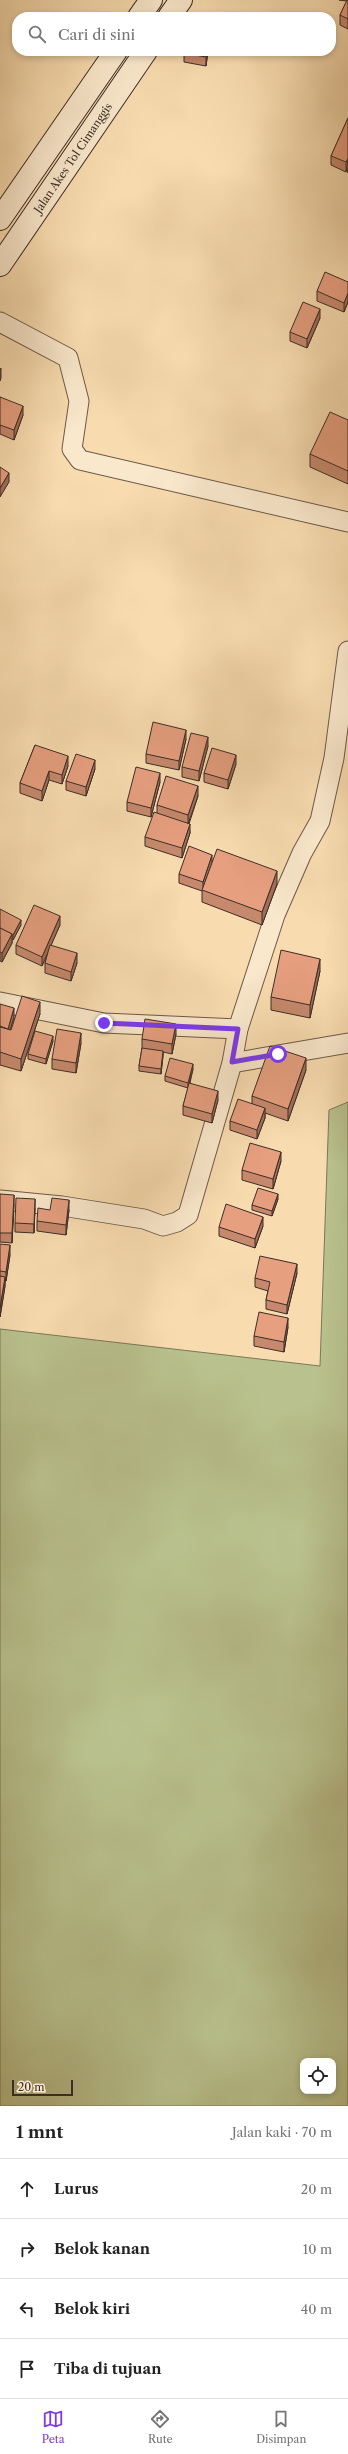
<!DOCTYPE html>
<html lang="id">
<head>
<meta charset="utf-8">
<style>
  body { margin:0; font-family:"Libre Caslon Text",serif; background:#f2f2f2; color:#222 }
  .controls { position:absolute; right:12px; bottom:12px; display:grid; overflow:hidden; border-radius:8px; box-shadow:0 2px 6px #0003 }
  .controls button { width:36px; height:36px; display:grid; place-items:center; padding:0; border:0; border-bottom:1px solid #e0e0e0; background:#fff; color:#222; font:20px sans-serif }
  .scale { position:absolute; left:12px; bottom:10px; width:61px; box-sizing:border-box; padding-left:4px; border:2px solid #3d2d27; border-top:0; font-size:11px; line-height:14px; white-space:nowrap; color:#3d2d27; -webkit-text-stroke:3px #fae8cc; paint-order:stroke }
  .stop { position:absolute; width:12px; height:12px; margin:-9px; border:3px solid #7c3aed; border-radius:50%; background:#fff }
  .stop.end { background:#7c3aed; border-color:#fff; box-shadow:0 1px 4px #0008 }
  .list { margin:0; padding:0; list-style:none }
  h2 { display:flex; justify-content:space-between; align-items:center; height:52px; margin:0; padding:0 16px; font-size:17px }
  h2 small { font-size:13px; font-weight:400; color:#767676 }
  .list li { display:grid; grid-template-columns:26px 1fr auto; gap:12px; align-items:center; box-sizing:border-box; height:60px; padding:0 16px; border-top:1px solid #e0e0e0 }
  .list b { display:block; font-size:15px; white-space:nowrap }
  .list em { font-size:13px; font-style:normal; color:#767676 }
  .icon { flex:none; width:22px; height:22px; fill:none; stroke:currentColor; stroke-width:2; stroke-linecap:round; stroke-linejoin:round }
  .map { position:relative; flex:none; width:348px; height:2106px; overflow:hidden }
  .search { position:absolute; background:#fff; box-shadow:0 2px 6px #0003; left:12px; right:12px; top:12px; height:44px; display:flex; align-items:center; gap:10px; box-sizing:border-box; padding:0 14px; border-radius:16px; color:#767676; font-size:15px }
  .sheet { height:292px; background:#fff }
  nav { display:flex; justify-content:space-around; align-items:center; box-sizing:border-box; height:56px; border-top:1px solid #e0e0e0; background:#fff; font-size:11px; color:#767676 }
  nav a { display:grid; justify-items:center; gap:2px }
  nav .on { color:#7c3aed }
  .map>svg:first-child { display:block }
  .green { fill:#b9c28e; stroke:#7b785a; fill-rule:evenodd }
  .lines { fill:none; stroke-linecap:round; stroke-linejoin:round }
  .minor-casing { stroke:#6c5949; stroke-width:21 }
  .secondary-casing { stroke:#3d2d27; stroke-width:24 }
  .minor { stroke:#fae8cc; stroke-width:19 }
  .secondary { stroke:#fae8cc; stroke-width:22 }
  .wall { fill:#c6896d; stroke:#3d2d27 }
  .shaded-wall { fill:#a16f59; stroke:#3d2d27 }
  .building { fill:#e69f7f; stroke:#3d2d27 }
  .route { stroke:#7c3aed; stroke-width:5 }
  .labels { text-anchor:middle; stroke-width:3; stroke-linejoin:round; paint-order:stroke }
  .street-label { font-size:11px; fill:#3d2d27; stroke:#fae8cc }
</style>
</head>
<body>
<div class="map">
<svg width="348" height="2106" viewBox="0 0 348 2106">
  <rect width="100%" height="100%" fill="#f8dcb0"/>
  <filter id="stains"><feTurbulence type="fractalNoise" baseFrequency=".005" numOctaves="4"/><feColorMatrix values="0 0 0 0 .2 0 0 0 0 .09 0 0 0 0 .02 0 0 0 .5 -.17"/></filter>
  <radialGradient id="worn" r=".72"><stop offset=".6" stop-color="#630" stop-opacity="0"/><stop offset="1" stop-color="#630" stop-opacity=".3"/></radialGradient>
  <path class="green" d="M348,1102V2106H0V1329L320,1366L329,1110ZM303,2061H333V2091H303Z"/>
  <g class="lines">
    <g class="minor-casing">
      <g id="minor">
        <path d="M0,322L68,358L79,401L72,449L80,460L348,522"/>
        <path d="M0,1002L104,1023L238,1029"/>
        <path d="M232,1063L348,1043"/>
        <path d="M0,1200L62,1206L144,1219L163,1226L177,1222L188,1215L232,1063L238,1029L275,915L302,853L320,821L334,758L348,651"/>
      </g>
    </g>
    <g class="secondary-casing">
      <g id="secondary">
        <path d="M139,17L151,0"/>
        <path d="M169,17L181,0"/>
        <path d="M0,219L116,51"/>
        <path d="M0,265L146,51"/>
      </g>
    </g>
    <use href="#minor" class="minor"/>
    <use href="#secondary" class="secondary"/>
  </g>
  <g class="wall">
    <path d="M339,0H348V29L340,25V15L347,1Z"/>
    <path d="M208,51L206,66L184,62V53Z"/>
    <path d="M348,118V173L347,172V168L346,172L331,165V156Z"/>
    <path d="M348,282V302L344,312L317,301V291Z"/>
    <path d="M320,318L307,348L290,341V332Z"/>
    <path d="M0,397L23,415L14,440L0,434Z"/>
    <path d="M348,420V484L310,467V454Z"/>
    <path d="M186,739L179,770L146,763V754Z"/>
    <path d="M35,745L68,766L62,784L49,780L42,801L20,793V783Z"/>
    <path d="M208,746L199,781L182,777V767Z"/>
    <path d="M236,764L228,789L204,782V773Z"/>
    <path d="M95,769L86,796L66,790V781Z"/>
    <path d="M160,782L151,817L127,811V802Z"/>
    <path d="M198,796L189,824L190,833L182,858L145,846V837L157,813V805Z"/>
    <path d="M212,861L277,884L262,925L202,902V891L179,883V874Z"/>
    <path d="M0,910L21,925L13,940L12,939V943L2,962L0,961Z"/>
    <path d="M60,925L51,945L77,963L71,981L45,973V963L49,950L42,966L16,954V945Z"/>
    <path d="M320,971L310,1018L271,1010V997Z"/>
    <path d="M0,1004L14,1017L10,1030L40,1014L21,1071L0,1065Z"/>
    <path d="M176,1034L172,1054L163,1052V1056L161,1074L139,1071V1066L142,1048V1039Z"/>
    <path d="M53,1041L46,1064L28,1059V1054Z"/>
    <path d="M81,1043L76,1073L52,1069V1059Z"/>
    <path d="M193,1069L190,1083L218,1100L212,1123L183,1115V1106L188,1088L165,1081V1076Z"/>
    <path d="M306,1070L288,1121L265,1113V1118L257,1139L230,1130V1121L252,1104V1096Z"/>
    <path d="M281,1161L273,1189L242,1180V1170Z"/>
    <path d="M0,1194L14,1204L12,1243L0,1242Z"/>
    <path d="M278,1199L272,1216L252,1210V1205Z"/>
    <path d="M35,1208L34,1233L15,1232V1223Z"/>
    <path d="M50,1210H69L66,1235L37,1231V1221Z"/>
    <path d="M263,1226L255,1248L219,1236V1227Z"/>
    <path d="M0,1244L10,1255L6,1281H5V1286L0,1317Z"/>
    <path d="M297,1273L287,1314L266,1309V1300L268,1291L255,1287V1278Z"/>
    <path d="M288,1327L284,1352L254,1346V1336Z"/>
  </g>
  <g class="shaded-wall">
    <path d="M207,51H208L206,66V57Z"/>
    <path d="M348,158L347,168L346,172V162Z"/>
    <path d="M348,293V302L344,312V303Z"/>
    <path d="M320,309V318L307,348V339Z"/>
    <path d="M1,368V378L0,381V371Z"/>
    <path d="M23,406V415L14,440V430Z"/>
    <path d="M9,473V482L0,497V488Z"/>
    <path d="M186,730V739L179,770V761Z"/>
    <path d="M208,737V746L199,781V771Z"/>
    <path d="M236,755V764L228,789V780Z"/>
    <path d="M68,756V766L62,784V775Z"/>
    <path d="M95,760V769L86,796V787Z"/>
    <path d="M49,771V780L42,801V791Z"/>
    <path d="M160,773V782L151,817V808Z"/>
    <path d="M198,786V796L188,824V815Z"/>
    <path d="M190,824V833L182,858V848Z"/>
    <path d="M212,855V864L203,891V882Z"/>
    <path d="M277,871V884L262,925V912Z"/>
    <path d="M60,916V925L42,966V957Z"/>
    <path d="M21,920V925L13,940V935Z"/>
    <path d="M12,934V943L2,962V953Z"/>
    <path d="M77,953V963L71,981V972Z"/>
    <path d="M320,959V971L310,1018V1005Z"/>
    <path d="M40,1002V1014L21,1071V1059Z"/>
    <path d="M14,1008V1017L8,1038V1029Z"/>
    <path d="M176,1024V1034L172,1054V1044Z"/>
    <path d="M81,1033V1043L76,1073V1063Z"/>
    <path d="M53,1036V1041L46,1064V1059Z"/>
    <path d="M163,1051V1056L161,1074V1069Z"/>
    <path d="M306,1058V1070L288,1121V1109Z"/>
    <path d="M193,1064V1069L188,1088V1083Z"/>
    <path d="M218,1091V1100L212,1123V1114Z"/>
    <path d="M265,1108V1118L257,1139V1130Z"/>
    <path d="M281,1152V1161L273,1189V1179Z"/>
    <path d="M278,1194V1199L272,1216V1211Z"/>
    <path d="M14,1195V1204L12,1243V1233Z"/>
    <path d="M35,1199V1208L34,1233V1224Z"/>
    <path d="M69,1200V1210L66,1235V1225Z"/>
    <path d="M263,1217V1226L255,1248V1239Z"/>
    <path d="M10,1245V1255L6,1281V1272Z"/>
    <path d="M297,1264V1273L287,1314V1305Z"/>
    <path d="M5,1277V1286L0,1317V1308Z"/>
    <path d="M288,1318V1327L284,1352V1342Z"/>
  </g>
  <g class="building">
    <path d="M347,0H348V19L340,15Z"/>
    <path d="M184,51H207L206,57L184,53Z"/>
    <path d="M348,118V158L346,162L331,156Z"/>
    <path d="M325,272L348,282V293L344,303L317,291Z"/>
    <path d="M303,302L320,309L307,339L290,332Z"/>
    <path d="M0,397L23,406L14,430L0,425Z"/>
    <path d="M330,412L348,420V471L310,454Z"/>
    <path d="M0,467L9,473L0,488Z"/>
    <path d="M153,722L186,730L179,761L146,754Z"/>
    <path d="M191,733L208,737L199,771L182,767Z"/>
    <path d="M35,745L68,756L62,775L49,771L42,791L20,783Z"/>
    <path d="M212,748L236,755L228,780L204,773Z"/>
    <path d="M76,754L95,760L86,787L66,781Z"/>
    <path d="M136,767L160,773L151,808L127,802Z"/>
    <path d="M166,776L198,786L188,815L157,805Z"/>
    <path d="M154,812L190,824L182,848L145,837Z"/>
    <path d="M189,846L212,855L203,882L179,874Z"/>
    <path d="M217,849L277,871L262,912L202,890Z"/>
    <path d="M34,905L60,916L42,957L16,945Z"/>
    <path d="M0,909L21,920L13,935L11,934H12L0,928Z"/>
    <path d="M0,928L12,934L2,953L0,952Z"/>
    <path d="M50,945L77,953L71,972L45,963Z"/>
    <path d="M281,950L320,959L310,1005L271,997Z"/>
    <path d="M22,996L40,1002L21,1059L0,1052V1027L11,1030Z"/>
    <path d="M0,1004L14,1008L8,1029L0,1026Z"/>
    <path d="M145,1019L176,1024L172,1044L142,1039Z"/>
    <path d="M57,1029L81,1033L76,1063L52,1059Z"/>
    <path d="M35,1031L53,1036L46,1059L28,1054Z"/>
    <path d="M270,1046L306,1058L288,1109L252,1096Z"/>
    <path d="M142,1048L163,1051L161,1069L139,1066Z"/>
    <path d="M170,1058L193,1064L188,1083L165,1076Z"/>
    <path d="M189,1083L218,1091L212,1114L183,1106Z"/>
    <path d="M238,1099L265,1108L257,1130L230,1121Z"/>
    <path d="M250,1143L281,1152L273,1179L242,1170Z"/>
    <path d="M258,1188L278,1194L272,1211L252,1205Z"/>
    <path d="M0,1194L14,1195L12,1233H0Z"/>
    <path d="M16,1198L35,1199L34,1224L15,1223Z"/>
    <path d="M52,1198L69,1200L66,1225L37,1221L38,1208L50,1210Z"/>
    <path d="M226,1204L263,1217L255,1239L219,1227Z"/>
    <path d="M0,1244L10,1245L6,1272L0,1271Z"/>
    <path d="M260,1256L297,1264L287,1305L266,1300L270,1282L255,1278Z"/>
    <path d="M0,1276L5,1277L0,1308Z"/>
    <path d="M259,1312L288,1318L284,1342L254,1336Z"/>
  </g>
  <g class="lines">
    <path class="route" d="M104,1023L238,1029L232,1062L278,1054"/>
  </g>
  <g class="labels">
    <g class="street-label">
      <text transform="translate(73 158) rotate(-56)" y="4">Jalan Akes Tol Cimanggis</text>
    </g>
  </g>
  <rect width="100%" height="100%" filter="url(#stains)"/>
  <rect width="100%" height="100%" fill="url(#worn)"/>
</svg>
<div class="controls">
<button><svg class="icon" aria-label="locate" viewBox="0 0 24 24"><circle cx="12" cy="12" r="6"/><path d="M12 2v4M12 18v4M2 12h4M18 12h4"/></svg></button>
</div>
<div class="scale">20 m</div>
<div class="stop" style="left:278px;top:1054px"></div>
<div class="stop end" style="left:104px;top:1023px"></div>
<div class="search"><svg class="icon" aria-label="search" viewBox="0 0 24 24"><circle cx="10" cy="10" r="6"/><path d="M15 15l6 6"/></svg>Cari di sini</div>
</div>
<section class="sheet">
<h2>1 mnt<small>Jalan kaki · 70 m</small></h2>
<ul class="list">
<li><svg class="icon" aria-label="ahead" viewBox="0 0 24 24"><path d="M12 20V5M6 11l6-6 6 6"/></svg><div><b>Lurus</b></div><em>20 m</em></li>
<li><svg class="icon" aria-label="right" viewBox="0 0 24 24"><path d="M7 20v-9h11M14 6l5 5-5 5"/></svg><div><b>Belok kanan</b></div><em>10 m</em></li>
<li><svg class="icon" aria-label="left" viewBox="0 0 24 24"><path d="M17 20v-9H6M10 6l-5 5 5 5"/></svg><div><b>Belok kiri</b></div><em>40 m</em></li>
<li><svg class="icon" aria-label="arrive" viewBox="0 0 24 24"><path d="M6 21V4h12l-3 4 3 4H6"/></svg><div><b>Tiba di tujuan</b></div></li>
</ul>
</section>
<nav>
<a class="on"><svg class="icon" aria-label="map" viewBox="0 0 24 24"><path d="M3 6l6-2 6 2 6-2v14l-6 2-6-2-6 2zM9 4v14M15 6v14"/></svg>Peta</a>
<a><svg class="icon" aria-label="directions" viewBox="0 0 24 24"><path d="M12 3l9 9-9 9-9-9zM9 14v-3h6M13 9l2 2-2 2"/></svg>Rute</a>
<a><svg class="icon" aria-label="saved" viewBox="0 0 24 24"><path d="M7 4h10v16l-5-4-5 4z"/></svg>Disimpan</a>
</nav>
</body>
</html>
